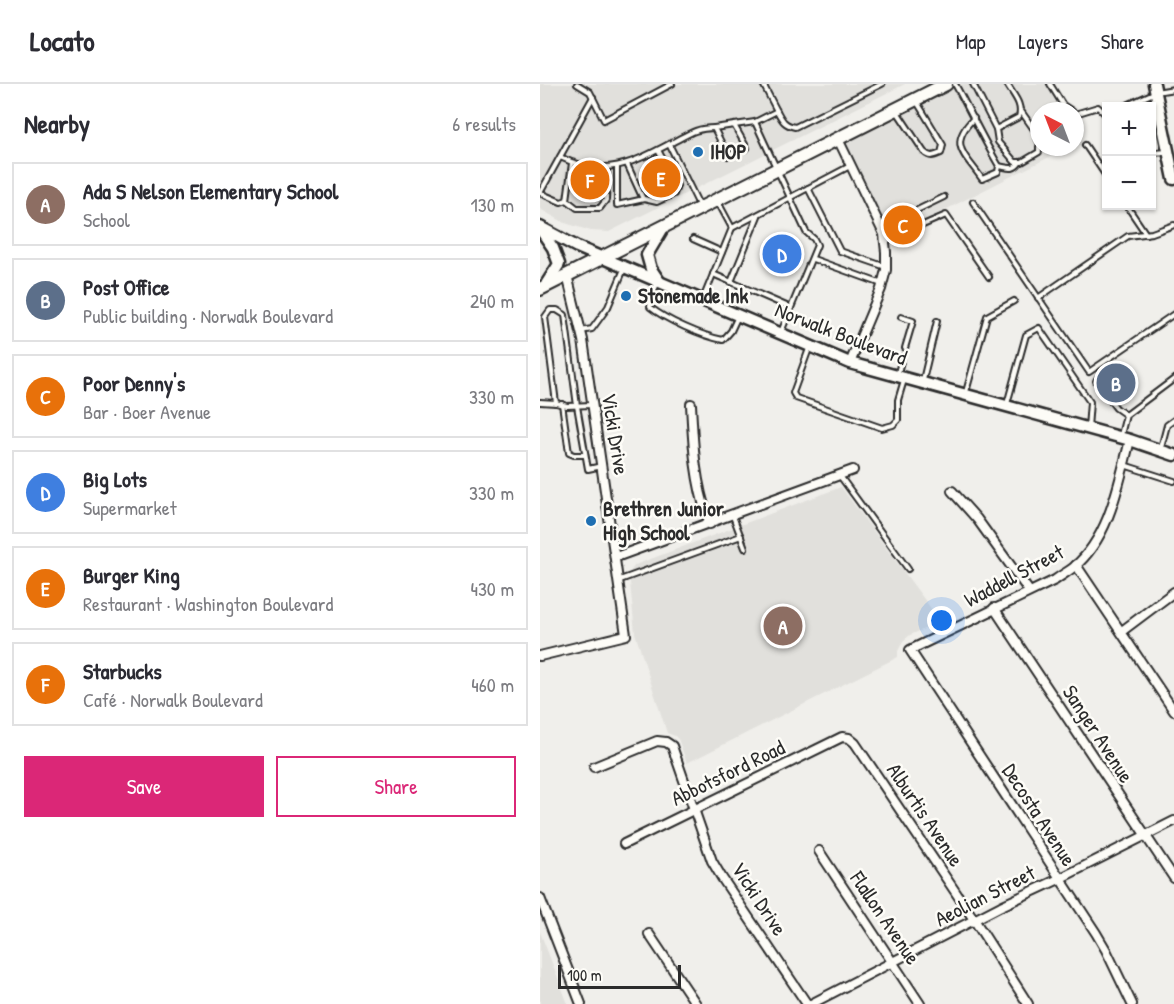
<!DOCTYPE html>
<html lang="en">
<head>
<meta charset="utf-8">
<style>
  body { margin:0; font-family:"Patrick Hand",sans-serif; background:#f2f2f3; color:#2b2b33 }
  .controls { position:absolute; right:18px; top:18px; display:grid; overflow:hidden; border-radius:0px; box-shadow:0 2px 4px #0004 }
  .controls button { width:54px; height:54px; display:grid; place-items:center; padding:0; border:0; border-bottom:2px solid #e1e1e2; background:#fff; color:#2b2b33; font:30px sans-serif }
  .compass { position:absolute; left:490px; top:18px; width:54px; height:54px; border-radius:50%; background:#fff; box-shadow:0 2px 4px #0004; rotate:318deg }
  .scale { position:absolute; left:18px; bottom:15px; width:123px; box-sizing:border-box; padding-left:6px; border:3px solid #2b2b2b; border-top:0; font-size:16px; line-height:21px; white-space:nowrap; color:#2b2b2b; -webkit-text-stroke:4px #fdfcf7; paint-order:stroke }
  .you { position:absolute; left:402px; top:537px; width:21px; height:21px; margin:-15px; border:4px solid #fff; border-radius:50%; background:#1a73e8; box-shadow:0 0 0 9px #1a73e833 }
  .badge { display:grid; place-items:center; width:39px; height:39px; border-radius:50%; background:#db2777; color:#fff; font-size:20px; font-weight:700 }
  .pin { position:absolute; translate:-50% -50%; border:3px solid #fff; box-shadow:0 2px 6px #0006 }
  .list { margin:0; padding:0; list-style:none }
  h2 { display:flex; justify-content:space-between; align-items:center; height:78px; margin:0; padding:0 24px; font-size:26px }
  h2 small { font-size:20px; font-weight:400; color:#7c7c81 }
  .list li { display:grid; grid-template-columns:39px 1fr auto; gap:18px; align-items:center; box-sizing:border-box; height:84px; margin:0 12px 12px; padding:0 12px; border:2px solid #e1e1e2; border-radius:0px }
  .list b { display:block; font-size:22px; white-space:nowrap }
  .list p { margin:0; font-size:20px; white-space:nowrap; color:#7c7c81 }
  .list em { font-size:20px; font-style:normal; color:#7c7c81 }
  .actions { display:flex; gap:12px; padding:18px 24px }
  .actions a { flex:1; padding:14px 0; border:2px solid #db2777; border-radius:0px; text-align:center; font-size:21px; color:#db2777 }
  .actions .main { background:#db2777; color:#fff }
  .map { position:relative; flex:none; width:634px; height:920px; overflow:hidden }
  header { display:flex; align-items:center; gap:36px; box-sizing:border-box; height:84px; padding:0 30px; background:#fff; border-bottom:2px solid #e1e1e2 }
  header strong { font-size:28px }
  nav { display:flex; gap:33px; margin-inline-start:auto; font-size:21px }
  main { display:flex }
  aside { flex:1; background:#fff }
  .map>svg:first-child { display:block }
  .built { fill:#e1e0dc }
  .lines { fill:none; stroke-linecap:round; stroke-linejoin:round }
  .lane-casing { stroke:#2b2b2b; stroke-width:8 }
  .street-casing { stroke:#2b2b2b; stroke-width:12 }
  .secondary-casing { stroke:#2b2b2b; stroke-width:15 }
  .primary-casing { stroke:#2b2b2b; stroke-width:16 }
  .lane { stroke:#fdfcf7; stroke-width:4 }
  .street { stroke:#fdfcf7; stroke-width:8 }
  .secondary { stroke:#fdfcf7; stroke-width:10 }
  .primary { stroke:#fdfcf7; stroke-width:12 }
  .poi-dot { fill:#1f6fb2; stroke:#fdfcf7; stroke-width:2 }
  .labels { text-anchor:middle; stroke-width:5; stroke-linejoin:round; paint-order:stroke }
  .poi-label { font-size:21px; font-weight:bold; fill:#2b2b2b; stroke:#fdfcf7; text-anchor:start }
  .street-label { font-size:21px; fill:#2b2b2b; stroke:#fdfcf7 }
</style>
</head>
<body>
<header>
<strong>Locato</strong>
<nav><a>Map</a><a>Layers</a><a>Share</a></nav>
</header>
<main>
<aside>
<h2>Nearby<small>6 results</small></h2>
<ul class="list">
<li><span class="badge" style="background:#8d6e63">A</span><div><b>Ada S Nelson Elementary School</b><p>School</p></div><em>130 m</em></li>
<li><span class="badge" style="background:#5c6f8a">B</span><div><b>Post Office</b><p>Public building · Norwalk Boulevard</p></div><em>240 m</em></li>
<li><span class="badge" style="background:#e8710a">C</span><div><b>Poor Denny's</b><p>Bar · Boer Avenue</p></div><em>330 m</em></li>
<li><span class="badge" style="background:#3f7fe0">D</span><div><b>Big Lots</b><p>Supermarket</p></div><em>330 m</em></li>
<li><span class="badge" style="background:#e8710a">E</span><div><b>Burger King</b><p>Restaurant · Washington Boulevard</p></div><em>430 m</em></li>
<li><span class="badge" style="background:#e8710a">F</span><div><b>Starbucks</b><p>Café · Norwalk Boulevard</p></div><em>460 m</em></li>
</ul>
<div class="actions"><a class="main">Save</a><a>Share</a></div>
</aside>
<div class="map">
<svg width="634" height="920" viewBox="0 0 634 920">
  <rect width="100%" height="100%" fill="#f0efeb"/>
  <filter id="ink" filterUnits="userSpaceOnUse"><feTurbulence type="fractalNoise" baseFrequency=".0167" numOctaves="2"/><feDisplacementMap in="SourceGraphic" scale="12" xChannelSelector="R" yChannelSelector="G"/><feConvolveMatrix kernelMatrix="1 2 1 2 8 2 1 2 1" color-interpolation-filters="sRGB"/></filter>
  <g filter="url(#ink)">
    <g class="built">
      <path d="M0,0H365L69,148L51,147L25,139L0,125Z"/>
      <path d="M414,0H506L525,27H499V63H529L348,155L340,131L302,57Z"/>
      <path d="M301,403L401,538L370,551L363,557L358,567V573L147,679L138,655L135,652L127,649L95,549L89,489L95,481L108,476Z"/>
      <path d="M0,848L28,920H0Z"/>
    </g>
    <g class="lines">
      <g class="lane-casing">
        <g id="lane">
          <path d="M37,0L50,8L64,36L132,0"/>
          <path d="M223,0L237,27"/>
          <path d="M415,0C430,27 443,55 459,82L458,88L442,95C425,70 407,61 434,34"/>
          <path d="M433,0L456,45L458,58L475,78H482L499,68V63"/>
          <path d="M510,0L523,21L532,27"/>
          <path d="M585,22L616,8L634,5"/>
          <path d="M356,26L384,68C390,74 394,72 401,69L403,61L377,18"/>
          <path d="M481,27L495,47L499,58"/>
          <path d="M535,30L558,23L566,31"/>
          <path d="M215,38L266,148L274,155L277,161L241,248"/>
          <path d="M194,41L207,64L188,72L174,44L215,38L237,27C242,36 244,41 255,43L342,0"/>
          <path d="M456,45L479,33C483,20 473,11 467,0"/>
          <path d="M129,60L160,123"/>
          <path d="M545,61L566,92"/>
          <path d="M612,69L628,68"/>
          <path d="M20,73C65,95 95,78 135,57C150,49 157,44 174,44"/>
          <path d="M32,79L27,116L21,118L0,109L53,13"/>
          <path d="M87,80L103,115"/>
          <path d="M77,82V121L104,115L117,118L134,110L137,102L118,66"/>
          <path d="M459,82C469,84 474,87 480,78"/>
          <path d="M268,104L300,167L346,183"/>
          <path d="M27,116L37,124H60L66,116L67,83"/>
          <path d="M433,118L549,288L634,230"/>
          <path d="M587,122L606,150"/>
          <path d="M342,143L404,113"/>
          <path d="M192,144L310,82"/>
          <path d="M153,155L182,168"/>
          <path d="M346,157L406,131L449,193"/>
          <path d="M273,175L342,200"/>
          <path d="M173,190L251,224"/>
          <path d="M191,198L218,132"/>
          <path d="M117,200L111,213L110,223C126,236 162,252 183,256L191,247L198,232"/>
          <path d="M498,214L588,152L612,149L634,141"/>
          <path d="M163,215L192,144L178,118"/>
          <path d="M361,233L373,237L365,264"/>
          <path d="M41,247L52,245L68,223L84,185"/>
          <path d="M270,262L253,309L256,314L342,344L353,341L358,336V316L364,296"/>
          <path d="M570,284L559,292L556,297L576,324L586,331"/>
          <path d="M358,289L362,273"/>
          <path d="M383,296L397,237"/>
          <path d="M426,308L447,232L474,217"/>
          <path d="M0,318L16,319L27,322L52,321"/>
          <path d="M16,319L5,233L10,226H17L25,231L37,322L48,385L62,382"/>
          <path d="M22,320L29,369L34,371H45"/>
          <path d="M467,320L486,251L499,244L550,318L548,344"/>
          <path d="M581,351L586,331L634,295"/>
          <path d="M621,364L627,341L634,336"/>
          <path d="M584,381L634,397"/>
          <path d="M300,392L368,485"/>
          <path d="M193,432L205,464"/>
          <path d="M80,496L201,452"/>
        </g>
      </g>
      <g class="street-casing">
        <g id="street">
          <path d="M298,55L344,150L346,168V186L341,205L310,279"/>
          <path d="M151,320C153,361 155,401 170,440"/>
          <path d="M590,356C579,398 570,453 534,483C529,487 522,491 515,496L370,566L556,849L566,866L592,920"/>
          <path d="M412,407L437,435L489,507"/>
          <path d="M76,473L313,386"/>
          <path d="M536,481L634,627"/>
          <path d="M454,524L634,794"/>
          <path d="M582,547L634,508"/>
          <path d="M0,572L86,551L43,256L27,191"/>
          <path d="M54,683L117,657L126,658L132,662L172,777L182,794L267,920"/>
          <path d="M84,760L302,653L309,654L315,659L435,837L488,920"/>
          <path d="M279,767L380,920"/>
          <path d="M0,814L41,920"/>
          <path d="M109,850L156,920"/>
          <path d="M271,920L461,822L519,795L634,737"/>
        </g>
      </g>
      <g class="secondary-casing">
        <g id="secondary">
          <path d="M614,0L634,95"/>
          <path d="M0,143L37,163L310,279L590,356L634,371"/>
          <path d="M0,145L13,164L19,180L5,202"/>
          <path d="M119,197L111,185L107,171L123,144"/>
        </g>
      </g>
      <g class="primary-casing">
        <path id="primary" d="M0,205L406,0"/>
      </g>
      <use href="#lane" class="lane"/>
      <use href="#street" class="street"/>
      <use href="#secondary" class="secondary"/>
      <use href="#primary" class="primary"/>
    </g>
  </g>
  <g class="poi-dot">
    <circle cx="158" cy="68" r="6"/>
    <circle cx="86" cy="212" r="6"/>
    <circle cx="51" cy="437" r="6"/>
  </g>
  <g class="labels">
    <g class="poi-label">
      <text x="170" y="75">IHOP</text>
      <text x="98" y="219">Stonemade Ink</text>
      <text x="63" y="432">Brethren Junior<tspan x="63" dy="24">High School</tspan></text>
    </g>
    <g class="street-label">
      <text transform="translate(301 250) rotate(21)" y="7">Norwalk Boulevard</text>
      <text transform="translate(75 350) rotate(81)" y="7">Vicki Drive</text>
      <text transform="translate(474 492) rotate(-28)" y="7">Waddell Street</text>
      <text transform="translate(558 650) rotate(57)" y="7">Sanger Avenue</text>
      <text transform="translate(188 689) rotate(-26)" y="7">Abbotsford Road</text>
      <text transform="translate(385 731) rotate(56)" y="7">Alburtis Avenue</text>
      <text transform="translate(499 731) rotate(57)" y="7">Decosta Avenue</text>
      <text transform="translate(445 812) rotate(-27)" y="7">Aeolian Street</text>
      <text transform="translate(219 815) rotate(57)" y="7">Vicki Drive</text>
      <text transform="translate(345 834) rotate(56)" y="7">Flallon Avenue</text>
    </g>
  </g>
</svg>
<div class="controls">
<button>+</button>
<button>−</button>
</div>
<svg class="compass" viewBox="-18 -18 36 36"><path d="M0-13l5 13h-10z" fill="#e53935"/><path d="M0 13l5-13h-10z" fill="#7c7c81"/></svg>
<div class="scale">100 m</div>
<div class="you"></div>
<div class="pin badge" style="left:243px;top:542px;background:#8d6e63">A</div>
<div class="pin badge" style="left:576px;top:299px;background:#5c6f8a">B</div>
<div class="pin badge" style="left:363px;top:141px;background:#e8710a">C</div>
<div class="pin badge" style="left:242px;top:170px;background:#3f7fe0">D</div>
<div class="pin badge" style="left:121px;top:94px;background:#e8710a">E</div>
<div class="pin badge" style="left:50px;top:96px;background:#e8710a">F</div>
</div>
</main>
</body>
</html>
